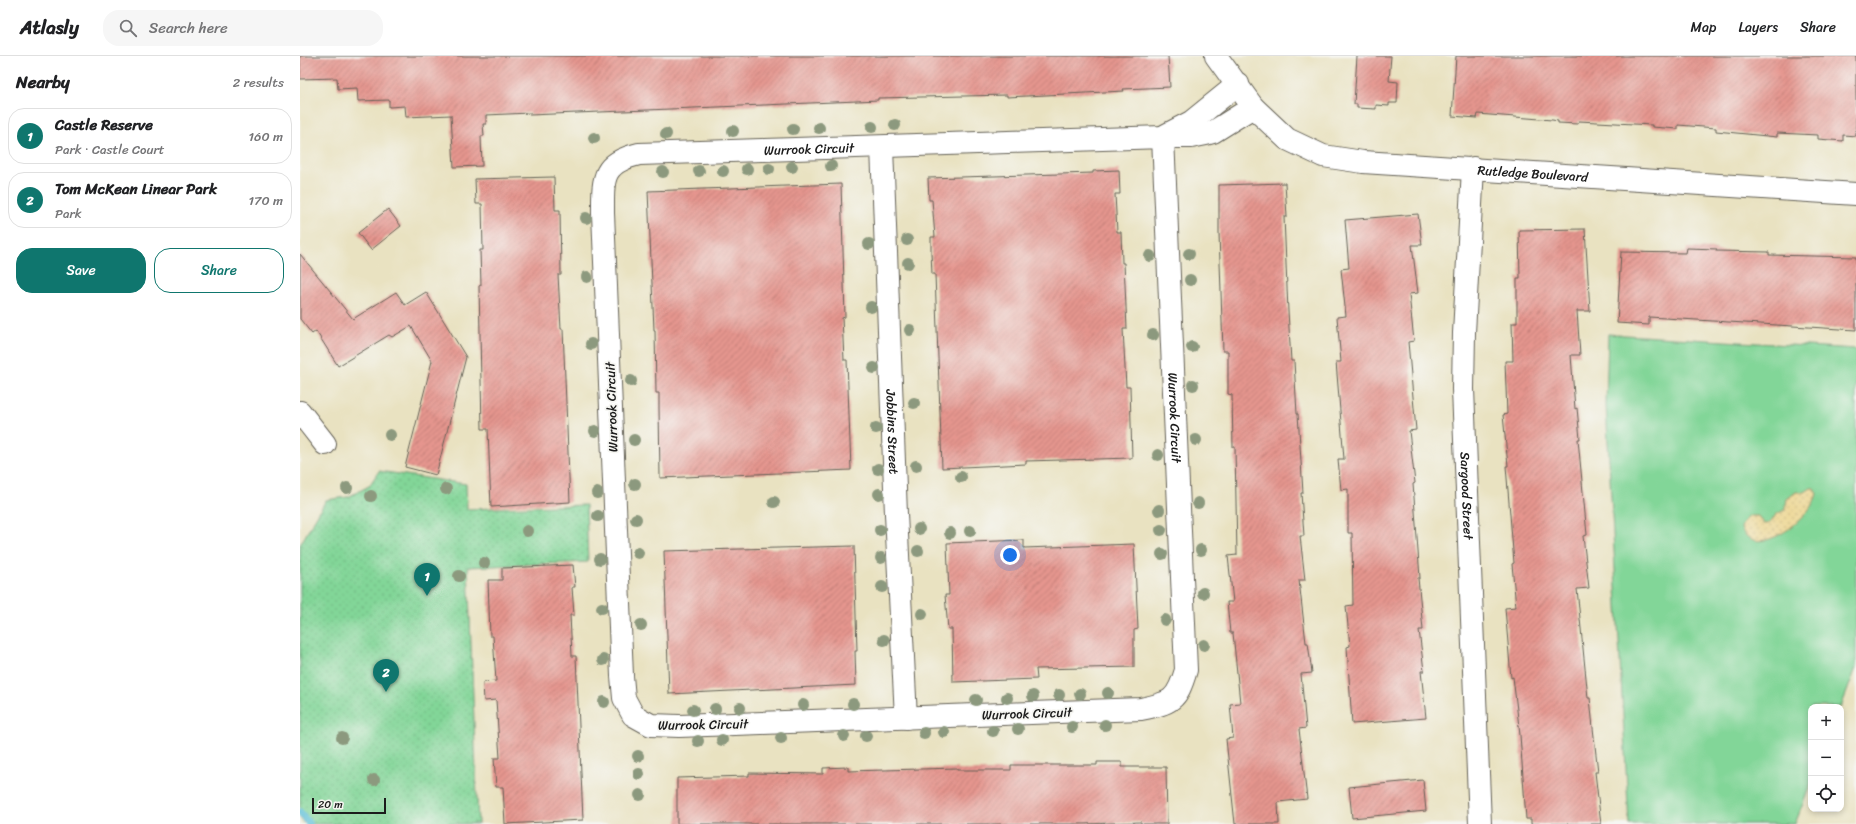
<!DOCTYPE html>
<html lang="en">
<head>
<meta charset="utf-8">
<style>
  body { margin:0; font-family:Sriracha,sans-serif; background:#f6f6f6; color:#202124 }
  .controls { position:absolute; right:12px; bottom:12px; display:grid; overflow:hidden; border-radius:8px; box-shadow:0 2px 6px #0003 }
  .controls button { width:36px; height:36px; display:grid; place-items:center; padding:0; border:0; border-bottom:1px solid #e0e0e0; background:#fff; color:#202124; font:20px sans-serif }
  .scale { position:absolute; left:12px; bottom:10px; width:74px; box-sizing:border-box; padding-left:4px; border:2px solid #1c1c1c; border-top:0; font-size:11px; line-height:14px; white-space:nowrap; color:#1c1c1c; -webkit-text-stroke:3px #f6f6f2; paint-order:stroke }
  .you { position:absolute; left:710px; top:499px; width:14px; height:14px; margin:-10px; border:3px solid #fff; border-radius:50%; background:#1a73e8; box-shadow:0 0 0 6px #1a73e833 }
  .badge { display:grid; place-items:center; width:26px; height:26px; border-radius:50%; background:#0f766e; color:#fff; font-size:13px; font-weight:700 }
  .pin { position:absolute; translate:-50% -33px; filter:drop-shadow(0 1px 2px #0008) }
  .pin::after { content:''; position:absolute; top:21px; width:14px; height:12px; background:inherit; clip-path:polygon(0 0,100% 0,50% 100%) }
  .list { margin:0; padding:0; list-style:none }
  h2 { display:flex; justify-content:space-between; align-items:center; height:52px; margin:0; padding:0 16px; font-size:17px }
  h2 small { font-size:13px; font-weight:400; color:#757577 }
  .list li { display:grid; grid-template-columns:26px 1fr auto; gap:12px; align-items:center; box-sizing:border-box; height:56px; margin:0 8px 8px; padding:0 8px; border:1px solid #e0e0e0; border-radius:16px }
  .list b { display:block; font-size:15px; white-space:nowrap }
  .list p { margin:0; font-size:13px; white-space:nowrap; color:#757577 }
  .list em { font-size:13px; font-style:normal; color:#757577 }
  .actions { display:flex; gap:8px; padding:12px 16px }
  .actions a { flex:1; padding:9px 0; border:1px solid #0f766e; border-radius:16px; text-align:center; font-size:14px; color:#0f766e }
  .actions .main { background:#0f766e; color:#fff }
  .icon { flex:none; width:22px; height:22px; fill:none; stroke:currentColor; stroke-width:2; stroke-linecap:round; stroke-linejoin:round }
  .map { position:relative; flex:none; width:1556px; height:768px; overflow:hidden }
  header { display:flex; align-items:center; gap:24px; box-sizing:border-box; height:56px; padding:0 20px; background:#fff; border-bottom:1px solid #e0e0e0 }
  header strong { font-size:19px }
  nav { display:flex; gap:22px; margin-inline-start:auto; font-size:14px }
  .search { width:280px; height:36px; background:#f6f6f6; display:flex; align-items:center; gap:10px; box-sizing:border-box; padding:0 14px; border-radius:16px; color:#757577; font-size:15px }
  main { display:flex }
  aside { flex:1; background:#fff }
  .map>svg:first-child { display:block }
  .grass { fill:#82d698; stroke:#4f795a }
  .sand { fill:url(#sand-dots); stroke:#857b5d }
  .park { fill:url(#park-dots); stroke:#4f795a }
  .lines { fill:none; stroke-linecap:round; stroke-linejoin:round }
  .stream { stroke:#5bbfd8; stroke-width:7 }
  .building { fill:url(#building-hatch) }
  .minor-casing { stroke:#646156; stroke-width:24 }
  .minor { stroke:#fff; stroke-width:22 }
  .tree { fill:#8c997e }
  .labels { text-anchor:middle; stroke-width:3.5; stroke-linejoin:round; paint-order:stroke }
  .street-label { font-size:13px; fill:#1c1c1c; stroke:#f6f6f2 }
</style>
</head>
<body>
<header>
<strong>Atlasly</strong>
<div class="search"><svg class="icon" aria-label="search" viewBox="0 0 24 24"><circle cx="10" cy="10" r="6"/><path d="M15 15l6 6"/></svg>Search here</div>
<nav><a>Map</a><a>Layers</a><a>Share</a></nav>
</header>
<main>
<aside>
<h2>Nearby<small>2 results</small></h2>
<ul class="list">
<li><span class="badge">1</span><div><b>Castle Reserve</b><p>Park · Castle Court</p></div><em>160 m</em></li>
<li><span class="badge">2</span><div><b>Tom McKean Linear Park</b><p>Park</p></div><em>170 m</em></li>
</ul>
<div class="actions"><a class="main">Save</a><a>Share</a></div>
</aside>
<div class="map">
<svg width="1556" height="768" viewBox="0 0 1556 768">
  <defs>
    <pattern id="sand-dots" width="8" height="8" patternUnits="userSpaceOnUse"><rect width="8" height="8" fill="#eeda9e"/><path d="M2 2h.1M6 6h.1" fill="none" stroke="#ccba88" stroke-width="1.8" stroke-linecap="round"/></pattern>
    <pattern id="park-dots" width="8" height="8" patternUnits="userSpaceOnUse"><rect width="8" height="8" fill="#82d698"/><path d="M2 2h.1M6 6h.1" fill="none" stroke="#70b782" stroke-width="1.8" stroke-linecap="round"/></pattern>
    <pattern id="building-hatch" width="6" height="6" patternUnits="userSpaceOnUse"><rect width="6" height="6" fill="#e5958e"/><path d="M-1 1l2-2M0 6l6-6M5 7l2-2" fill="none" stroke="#b97973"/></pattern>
  </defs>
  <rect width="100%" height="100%" fill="#f6f6f2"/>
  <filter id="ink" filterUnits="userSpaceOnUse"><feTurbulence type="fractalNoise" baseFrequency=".025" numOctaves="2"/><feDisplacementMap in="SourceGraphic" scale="8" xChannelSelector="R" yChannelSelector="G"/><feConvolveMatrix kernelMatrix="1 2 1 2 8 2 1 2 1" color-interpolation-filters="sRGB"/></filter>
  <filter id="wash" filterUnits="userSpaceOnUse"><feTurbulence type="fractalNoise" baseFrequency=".012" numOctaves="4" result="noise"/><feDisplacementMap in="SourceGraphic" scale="16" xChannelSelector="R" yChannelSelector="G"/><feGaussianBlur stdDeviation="0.9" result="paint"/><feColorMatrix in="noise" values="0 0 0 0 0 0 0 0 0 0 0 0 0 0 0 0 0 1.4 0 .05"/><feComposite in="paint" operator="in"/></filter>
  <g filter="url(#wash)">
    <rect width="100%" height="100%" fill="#e9e2c1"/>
    <path class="grass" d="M1308,278L1556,293V612L1541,651H1511V727L1495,768H1329L1306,349Z"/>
    <path class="sand" d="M1511,432H1514L1517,437C1513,461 1456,507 1441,472L1443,466L1450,460H1458L1464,468C1472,468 1471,465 1475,460C1477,457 1481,456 1485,454L1487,443L1496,436H1505Z"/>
    <path class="park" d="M79,415L166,428L167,453L286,449L288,506L168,511L178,768H5L0,762V489L26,444L48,441L69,430Z"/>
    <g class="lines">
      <path class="stream" d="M0,756L9,768"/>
    </g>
    <g id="blocks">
      <g class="building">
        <path d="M0,0H868L870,31L823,33L824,35L707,41V39L578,42V44L557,45L230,59V57L186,59V68H183L184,80H181L182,110L154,111L151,59L106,61L105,50L89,51V44L58,45L57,32L38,33L37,22L0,23Z"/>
        <path d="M1057,0H1091L1089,25L1098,26L1097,47H1089V50L1076,49V53L1057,52V48H1054Z"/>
        <path d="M1156,0H1556V80L1543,79V85L1518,83V79L1477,77V81L1416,75V72L1378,69V73L1352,71V69L1279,65L1278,68L1258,67V65L1252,64L1178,58L1177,62L1152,60Z"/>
        <path d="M819,114L820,138H815L817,176H821L822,207H824L827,273H823L826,331H830L832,402L726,405V408L642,412L635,218H632L631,197V181H635L632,144H629L628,122L793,117V115Z"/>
        <path d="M254,121L255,154H260L261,219H258L261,273H263L270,446L191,451L188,373H182L179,230L181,229L180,194H183L182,148H176L175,123Z"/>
        <path d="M985,127L987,161H984L988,255L991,305H994L997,358H998L1003,437H1001L1004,480H1000L1005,524H999L1006,587H1008L1012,617L1001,618L1006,672L999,673L1007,743L978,746L979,768H935L926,683L933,682L930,648L940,647L933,577H930L927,546H933L928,500L937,499L935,391H933L932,339L928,338V295H923L919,177V129Z"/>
        <path d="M541,128L545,261L542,262L544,304H547L551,414L360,422L359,351V337H356L355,274H354L348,135Z"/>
        <path d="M88,153L101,170L71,194L58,177Z"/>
        <path d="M1118,158L1122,189H1112L1118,237L1109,238L1114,285L1108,286L1116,374L1109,375L1115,427L1113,428L1120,522H1118L1123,574H1119L1124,615H1121L1126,662L1052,668L1047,591L1050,590L1046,550L1053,549L1052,477H1048V433L1041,434L1038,403H1044L1036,306H1041L1037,261L1046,260L1041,213L1049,212L1045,164Z"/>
        <path d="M1285,173L1290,255H1277L1280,299H1271L1275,353L1277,352L1280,383H1278L1287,479L1283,480L1289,532L1277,533L1288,642H1290L1293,672L1298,716H1295L1301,768H1231V763H1226L1220,679L1213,621L1211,622L1205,552L1216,551L1212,508L1214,507L1206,410H1208L1203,359L1207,358L1205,305H1213L1212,267H1217V222H1220L1219,174Z"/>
        <path d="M1387,192L1417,193L1416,195L1469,196V199L1556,201V274L1349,261V269L1317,267L1321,196L1386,197Z"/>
        <path d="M0,198L53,263L96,236L105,249L126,236L166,301L136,419L105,411L132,305L111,270L92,281L89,279L38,310L16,275L12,278L0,263Z"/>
        <path d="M724,484V492L834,488L838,573L834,574V611L736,613L737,623L653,626L652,573H648L645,539H649L647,487Z"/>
        <path d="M554,490L557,595H555L556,629L369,638L364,495Z"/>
        <path d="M273,509L275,531H272L274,559H270L272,600H276L283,764L205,768L203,731H196L194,702H200L196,644L184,645L183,626L196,625L193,580H190L188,524H202V512Z"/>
        <path d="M797,706H822V711H866L867,768H841V766L784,768H377V722L449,720V717L523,718V712L548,711V715L657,712V714H711V709H797Z"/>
        <path d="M1123,724L1126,755L1052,762L1049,731Z"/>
      </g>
    </g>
  </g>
  <g filter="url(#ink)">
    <use href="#blocks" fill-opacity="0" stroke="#646156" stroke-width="1"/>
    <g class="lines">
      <g class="minor-casing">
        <g id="minor">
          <path id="s1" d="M916,0L953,51L987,83L1023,100L1063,106L1556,138"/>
          <path d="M866,79L891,66L938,28"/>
          <path id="s2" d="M863,81L886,614C877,645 871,647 841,653L379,670L351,669L333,659L324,642L322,620L303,157C303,123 301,107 339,98L863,81H891L906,78L913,76L953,51"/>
          <path id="s3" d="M582,91L596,458L606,662"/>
          <path id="s4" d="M1173,112L1164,277L1163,333L1180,768"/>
          <path d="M0,356L25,388"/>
        </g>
      </g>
      <use href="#minor" class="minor"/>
    </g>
    <g class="tree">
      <circle cx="595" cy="69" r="6"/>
      <circle cx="572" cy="71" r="6"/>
      <circle cx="519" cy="72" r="6"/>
      <circle cx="493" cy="73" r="6"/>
      <circle cx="433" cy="75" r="6"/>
      <circle cx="366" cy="78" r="6"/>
      <circle cx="294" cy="82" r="6"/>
      <circle cx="531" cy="110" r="6"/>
      <circle cx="492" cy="111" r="6"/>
      <circle cx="447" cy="113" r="6"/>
      <circle cx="469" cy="113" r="6"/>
      <circle cx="399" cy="115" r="6"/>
      <circle cx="423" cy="115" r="6"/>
      <circle cx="363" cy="116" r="6"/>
      <circle cx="286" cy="162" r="6"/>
      <circle cx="607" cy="184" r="6"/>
      <circle cx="569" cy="188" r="6"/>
      <circle cx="889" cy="198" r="6"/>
      <circle cx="850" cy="200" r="6"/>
      <circle cx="608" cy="207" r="6"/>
      <circle cx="287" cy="221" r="6"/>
      <circle cx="890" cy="224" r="6"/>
      <circle cx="571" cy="251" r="6"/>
      <circle cx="610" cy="274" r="6"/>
      <circle cx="853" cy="279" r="6"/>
      <circle cx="291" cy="288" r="6"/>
      <circle cx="892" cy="291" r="6"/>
      <circle cx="574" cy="312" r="6"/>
      <circle cx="331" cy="325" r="6"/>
      <circle cx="893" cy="329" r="6"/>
      <circle cx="614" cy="347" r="6"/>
      <circle cx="576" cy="372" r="6"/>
      <circle cx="295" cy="375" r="6"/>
      <circle cx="90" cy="379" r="6"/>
      <circle cx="334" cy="384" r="6"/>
      <circle cx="896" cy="384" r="6"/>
      <circle cx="858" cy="399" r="6"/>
      <circle cx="616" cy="410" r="6"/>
      <circle cx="578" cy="413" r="6"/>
      <circle cx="661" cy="421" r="6"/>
      <circle cx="335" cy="428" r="6"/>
      <circle cx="47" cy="432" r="6"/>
      <circle cx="146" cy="433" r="6"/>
      <circle cx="297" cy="437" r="6"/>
      <circle cx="579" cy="438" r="6"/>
      <circle cx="71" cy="440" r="6"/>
      <circle cx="474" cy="446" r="6"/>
      <circle cx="898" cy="447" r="6"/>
      <circle cx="859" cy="454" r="6"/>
      <circle cx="298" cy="460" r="6"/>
      <circle cx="336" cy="463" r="6"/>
      <circle cx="619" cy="473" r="6"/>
      <circle cx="580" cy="474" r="6"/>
      <circle cx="861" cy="474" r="6"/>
      <circle cx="227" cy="475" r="6"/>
      <circle cx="670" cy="475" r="6"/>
      <circle cx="650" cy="477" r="6"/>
      <circle cx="901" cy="494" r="6"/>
      <circle cx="618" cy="495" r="6"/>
      <circle cx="338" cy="497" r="6"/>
      <circle cx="862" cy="498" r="6"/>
      <circle cx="581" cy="502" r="6"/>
      <circle cx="300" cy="503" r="6"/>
      <circle cx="184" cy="507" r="6"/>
      <circle cx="159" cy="520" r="6"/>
      <circle cx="582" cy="531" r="6"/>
      <circle cx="903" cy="537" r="6"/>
      <circle cx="302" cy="552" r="6"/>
      <circle cx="622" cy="558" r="6"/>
      <circle cx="865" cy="564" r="6"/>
      <circle cx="341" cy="569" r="6"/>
      <circle cx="584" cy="584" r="6"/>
      <circle cx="904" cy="589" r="6"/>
      <circle cx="303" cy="604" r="6"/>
      <circle cx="808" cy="637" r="6"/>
      <circle cx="780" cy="638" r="6"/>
      <circle cx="759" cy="639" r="6"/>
      <circle cx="733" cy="640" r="6"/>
      <circle cx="707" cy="642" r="6"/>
      <circle cx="676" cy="644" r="6"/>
      <circle cx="304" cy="646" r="6"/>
      <circle cx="553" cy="648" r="6"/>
      <circle cx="503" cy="649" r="6"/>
      <circle cx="440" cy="652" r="6"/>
      <circle cx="415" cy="653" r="6"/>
      <circle cx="393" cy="654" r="6"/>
      <circle cx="805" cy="669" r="6"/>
      <circle cx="772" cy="671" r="6"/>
      <circle cx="718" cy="673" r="6"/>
      <circle cx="693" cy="675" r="6"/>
      <circle cx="644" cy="676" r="6"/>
      <circle cx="624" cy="677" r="6"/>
      <circle cx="544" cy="680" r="6"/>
      <circle cx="566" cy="680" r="6"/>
      <circle cx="42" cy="682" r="6"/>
      <circle cx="481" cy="682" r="6"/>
      <circle cx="422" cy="684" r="6"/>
      <circle cx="398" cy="685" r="6"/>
      <circle cx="338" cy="700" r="6"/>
      <circle cx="339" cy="718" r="6"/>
      <circle cx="74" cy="724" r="6"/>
      <circle cx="340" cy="739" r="6"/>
    </g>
  </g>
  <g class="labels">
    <g class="street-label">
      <text dy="5" stroke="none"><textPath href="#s2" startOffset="1863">Wurrook Circuit</textPath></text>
      <text dy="5" stroke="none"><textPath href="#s1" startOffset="360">Rutledge Boulevard</textPath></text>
      <text transform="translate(311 351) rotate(-92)" y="5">Wurrook Circuit</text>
      <text dy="5" stroke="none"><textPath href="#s2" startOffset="281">Wurrook Circuit</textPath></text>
      <text dy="5" stroke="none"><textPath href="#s3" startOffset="285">Jobbins Street</textPath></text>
      <text dy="5" stroke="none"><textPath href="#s4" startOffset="328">Sargood Street</textPath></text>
      <text transform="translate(727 657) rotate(-2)" y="5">Wurrook Circuit</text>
      <text transform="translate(403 668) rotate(-1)" y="5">Wurrook Circuit</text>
    </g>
  </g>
</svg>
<div class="controls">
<button>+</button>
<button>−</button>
<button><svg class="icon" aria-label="locate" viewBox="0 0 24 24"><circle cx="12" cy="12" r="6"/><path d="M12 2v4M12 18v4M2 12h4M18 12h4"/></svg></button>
</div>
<div class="scale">20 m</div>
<div class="you"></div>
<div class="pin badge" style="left:127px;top:540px">1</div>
<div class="pin badge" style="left:86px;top:636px">2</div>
</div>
</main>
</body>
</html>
